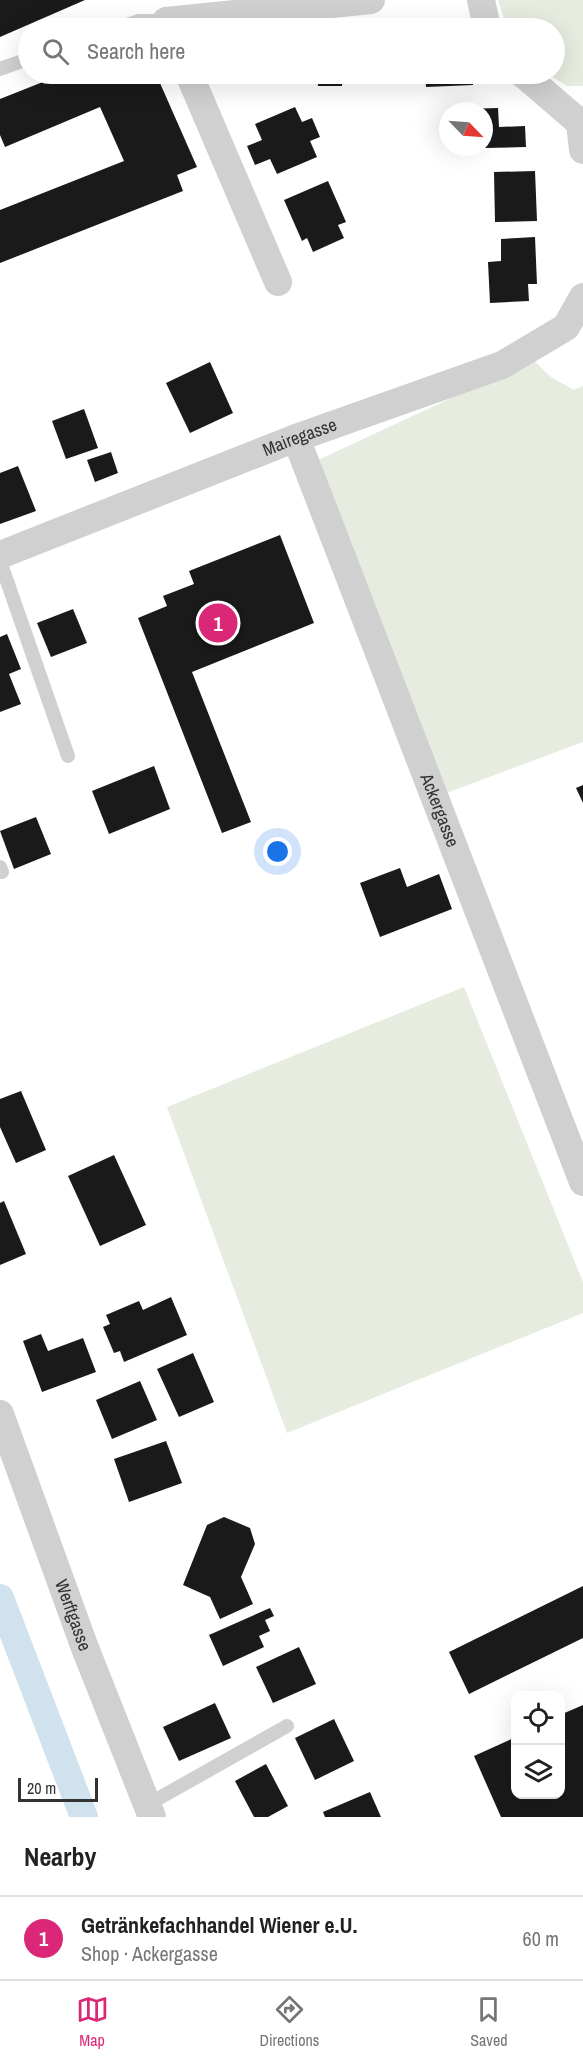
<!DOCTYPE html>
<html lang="en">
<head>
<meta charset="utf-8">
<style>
  body { margin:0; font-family:"Archivo Narrow",sans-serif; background:#f6f6f6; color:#222 }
  .controls { position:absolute; right:18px; bottom:18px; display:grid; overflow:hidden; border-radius:12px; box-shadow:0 6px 24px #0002 }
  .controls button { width:54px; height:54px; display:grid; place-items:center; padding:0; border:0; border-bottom:2px solid #e0e0e0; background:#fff; color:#222; font:30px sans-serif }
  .compass { position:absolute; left:439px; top:102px; width:54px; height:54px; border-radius:50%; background:#fff; box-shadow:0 6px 24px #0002; rotate:115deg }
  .scale { position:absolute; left:18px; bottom:15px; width:80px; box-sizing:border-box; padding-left:6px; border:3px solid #333; border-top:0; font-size:16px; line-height:21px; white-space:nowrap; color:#333; -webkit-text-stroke:4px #fff; paint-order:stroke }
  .you { position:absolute; left:278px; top:852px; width:21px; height:21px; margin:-15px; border:4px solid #fff; border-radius:50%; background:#1a73e8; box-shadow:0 0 0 9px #1a73e833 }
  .badge { display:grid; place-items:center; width:39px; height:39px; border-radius:50%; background:#db2777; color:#fff; font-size:20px; font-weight:700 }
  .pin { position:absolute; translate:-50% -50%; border:3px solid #fff; box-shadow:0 2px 6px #0006 }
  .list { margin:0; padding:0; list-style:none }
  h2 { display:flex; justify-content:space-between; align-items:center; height:78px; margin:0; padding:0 24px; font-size:26px }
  h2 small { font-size:20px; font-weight:400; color:#767676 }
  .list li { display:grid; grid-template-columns:39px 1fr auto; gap:18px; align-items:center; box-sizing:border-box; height:84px; padding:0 24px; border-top:2px solid #e0e0e0 }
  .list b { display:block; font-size:22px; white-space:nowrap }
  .list p { margin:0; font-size:20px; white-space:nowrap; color:#767676 }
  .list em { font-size:20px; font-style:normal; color:#767676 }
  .icon { flex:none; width:33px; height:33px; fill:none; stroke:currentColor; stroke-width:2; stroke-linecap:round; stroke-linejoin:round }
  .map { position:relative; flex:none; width:583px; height:1817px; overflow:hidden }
  .search { position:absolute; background:#fff; box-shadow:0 6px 24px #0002; left:18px; right:18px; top:18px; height:66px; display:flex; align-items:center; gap:15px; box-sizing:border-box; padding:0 21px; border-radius:33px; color:#767676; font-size:22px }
  .sheet { height:162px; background:#fff }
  nav { display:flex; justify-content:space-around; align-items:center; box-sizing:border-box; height:84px; border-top:2px solid #e0e0e0; background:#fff; font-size:16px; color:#767676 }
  nav a { display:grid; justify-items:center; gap:3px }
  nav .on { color:#db2777 }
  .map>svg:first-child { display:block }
  .green { fill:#e6ecdf }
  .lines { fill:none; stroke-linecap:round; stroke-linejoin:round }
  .canal { stroke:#cfe2ee; stroke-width:28 }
  .building { fill:#1a1a1a }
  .service { stroke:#d0d0d0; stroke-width:14 }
  .minor { stroke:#d0d0d0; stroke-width:28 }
  .labels { text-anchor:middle; stroke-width:6; stroke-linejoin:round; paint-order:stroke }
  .street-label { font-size:18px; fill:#333; stroke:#fff }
</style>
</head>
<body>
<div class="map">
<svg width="583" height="1817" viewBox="0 0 583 1817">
  <rect width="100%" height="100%" fill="#fff"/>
  <g class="green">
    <path d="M498,0H583V86H567L548,74H554V28H507Z"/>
    <path d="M533,360L551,377L574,390L583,386V742L441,795L305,466Z"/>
    <path d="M464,987L583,1282V1313L287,1433L167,1107Z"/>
  </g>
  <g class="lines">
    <path class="canal" d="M0,1598L84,1817"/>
  </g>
  <g class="building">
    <path d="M0,0H85L0,37Z"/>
    <path d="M399,23V28H358V25Z"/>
    <path d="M63,74H156L197,167L177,175L183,191L0,263V210L124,161L100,107L5,147L0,135V99Z"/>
    <path d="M317,74H342V86H318Z"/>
    <path d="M425,74H473V85L426,87Z"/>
    <path d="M295,107L302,122L312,118L320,137L310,141L317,157L277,174L270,159L255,165L247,146L262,140L255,124Z"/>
    <path d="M498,108L499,127L525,126L526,147L484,148V111H464V109Z"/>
    <path d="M535,171L537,221L495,222L494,172Z"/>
    <path d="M328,181L346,222L338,225L344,238L313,252L307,238L302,241L284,200Z"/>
    <path d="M535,237L537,284H528L529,301L490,303L488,262L501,261V239Z"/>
    <path d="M210,362L233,413L190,433L166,383Z"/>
    <path d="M84,409L98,448L66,459L52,421Z"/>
    <path d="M111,452L118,473L95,482L87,460Z"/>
    <path d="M18,466L36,511L0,524V473Z"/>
    <path d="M280,535L314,623L192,672L251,822L222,833L138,618L167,606L163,596L194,584L189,571Z"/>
    <path d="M73,609L87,643L51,657L37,623Z"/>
    <path d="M7,634L21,669L9,674L21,704L0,712V637Z"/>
    <path d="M154,766L170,809L109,834L92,791Z"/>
    <path d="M583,785V803L576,788Z"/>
    <path d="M36,817L51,854L14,869L0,831Z"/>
    <path d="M400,868L407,887L439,874L452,909L380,937L360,883Z"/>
    <path d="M21,1091L46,1150L16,1163L0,1127V1099Z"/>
    <path d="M114,1155L146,1225L100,1246L68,1176Z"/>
    <path d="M4,1201L26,1254L0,1265V1203Z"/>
    <path d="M171,1297L187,1335L124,1362L120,1351L114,1353L103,1327L110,1324L106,1315L139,1301L143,1310Z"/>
    <path d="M41,1334L48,1351L83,1338L96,1372L42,1392L23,1341Z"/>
    <path d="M193,1353L214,1402L179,1417L157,1369Z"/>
    <path d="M140,1381L157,1420L112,1439L96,1400Z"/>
    <path d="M166,1441L182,1483L129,1502L114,1459Z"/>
    <path d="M224,1517L250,1528L255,1544L241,1577L253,1604L220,1619L210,1597L183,1585L207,1525Z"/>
    <path d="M583,1586V1638L469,1694L449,1652Z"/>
    <path d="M270,1608L274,1616L265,1620L270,1631L259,1636L264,1647L223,1666L209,1635Z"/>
    <path d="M299,1647L316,1684L273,1703L256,1667Z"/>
    <path d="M215,1703L231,1738L179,1761L163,1727Z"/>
    <path d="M583,1705V1817H501L474,1756L516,1737V1794H560V1715Z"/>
    <path d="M334,1719L354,1761L315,1780L295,1738Z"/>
    <path d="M266,1764L288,1806L268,1817H254L235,1781Z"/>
    <path d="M370,1792L381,1817H325L323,1812Z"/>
  </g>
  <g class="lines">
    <g class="service">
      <path d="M118,28L139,21H166"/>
      <path d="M0,69L28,59"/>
      <path d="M0,561L68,756"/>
      <path d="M0,867L2,872"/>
      <path d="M147,1805L287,1726"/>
    </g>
    <g class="minor">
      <path d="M481,0L487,28"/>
      <path d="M169,28L166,21L371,0"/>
      <path d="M189,74L278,282"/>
      <path d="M523,74L580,123L583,120"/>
      <path d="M580,123L583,150"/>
      <path id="s1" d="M296,438L583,1182"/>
      <path id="s2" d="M0,555L296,438L502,365L566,327L583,297"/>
      <path id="s3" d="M0,1414L85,1648L152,1817"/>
    </g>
  </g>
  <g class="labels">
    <g class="street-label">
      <text dy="6" stroke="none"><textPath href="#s2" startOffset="322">Mairegasse</textPath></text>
      <text dy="6" stroke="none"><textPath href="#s1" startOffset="399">Ackergasse</textPath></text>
      <text dy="6" stroke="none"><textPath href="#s3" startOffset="214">Werftgasse</textPath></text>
    </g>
  </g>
</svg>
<div class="controls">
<button><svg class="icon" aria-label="locate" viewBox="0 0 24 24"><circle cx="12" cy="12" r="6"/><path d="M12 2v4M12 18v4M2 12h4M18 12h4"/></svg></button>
<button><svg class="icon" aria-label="layers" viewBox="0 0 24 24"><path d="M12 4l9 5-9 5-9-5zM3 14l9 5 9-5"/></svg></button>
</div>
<svg class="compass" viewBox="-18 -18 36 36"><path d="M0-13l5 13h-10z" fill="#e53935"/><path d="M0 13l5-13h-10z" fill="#767676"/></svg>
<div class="scale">20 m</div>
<div class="you"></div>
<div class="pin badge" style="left:218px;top:623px">1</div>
<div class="search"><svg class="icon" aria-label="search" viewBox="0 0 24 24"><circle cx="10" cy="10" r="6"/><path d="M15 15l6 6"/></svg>Search here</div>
</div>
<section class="sheet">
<h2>Nearby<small></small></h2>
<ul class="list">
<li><span class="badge">1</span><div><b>Getränkefachhandel Wiener e.U.</b><p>Shop · Ackergasse</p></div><em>60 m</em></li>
</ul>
</section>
<nav>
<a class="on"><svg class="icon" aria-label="map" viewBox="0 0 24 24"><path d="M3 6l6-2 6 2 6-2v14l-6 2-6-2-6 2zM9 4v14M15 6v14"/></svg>Map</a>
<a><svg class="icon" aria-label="directions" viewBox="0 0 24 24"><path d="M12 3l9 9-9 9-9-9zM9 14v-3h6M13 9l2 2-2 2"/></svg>Directions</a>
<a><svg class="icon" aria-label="saved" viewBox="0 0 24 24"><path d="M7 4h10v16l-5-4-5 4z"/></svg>Saved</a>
</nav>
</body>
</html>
